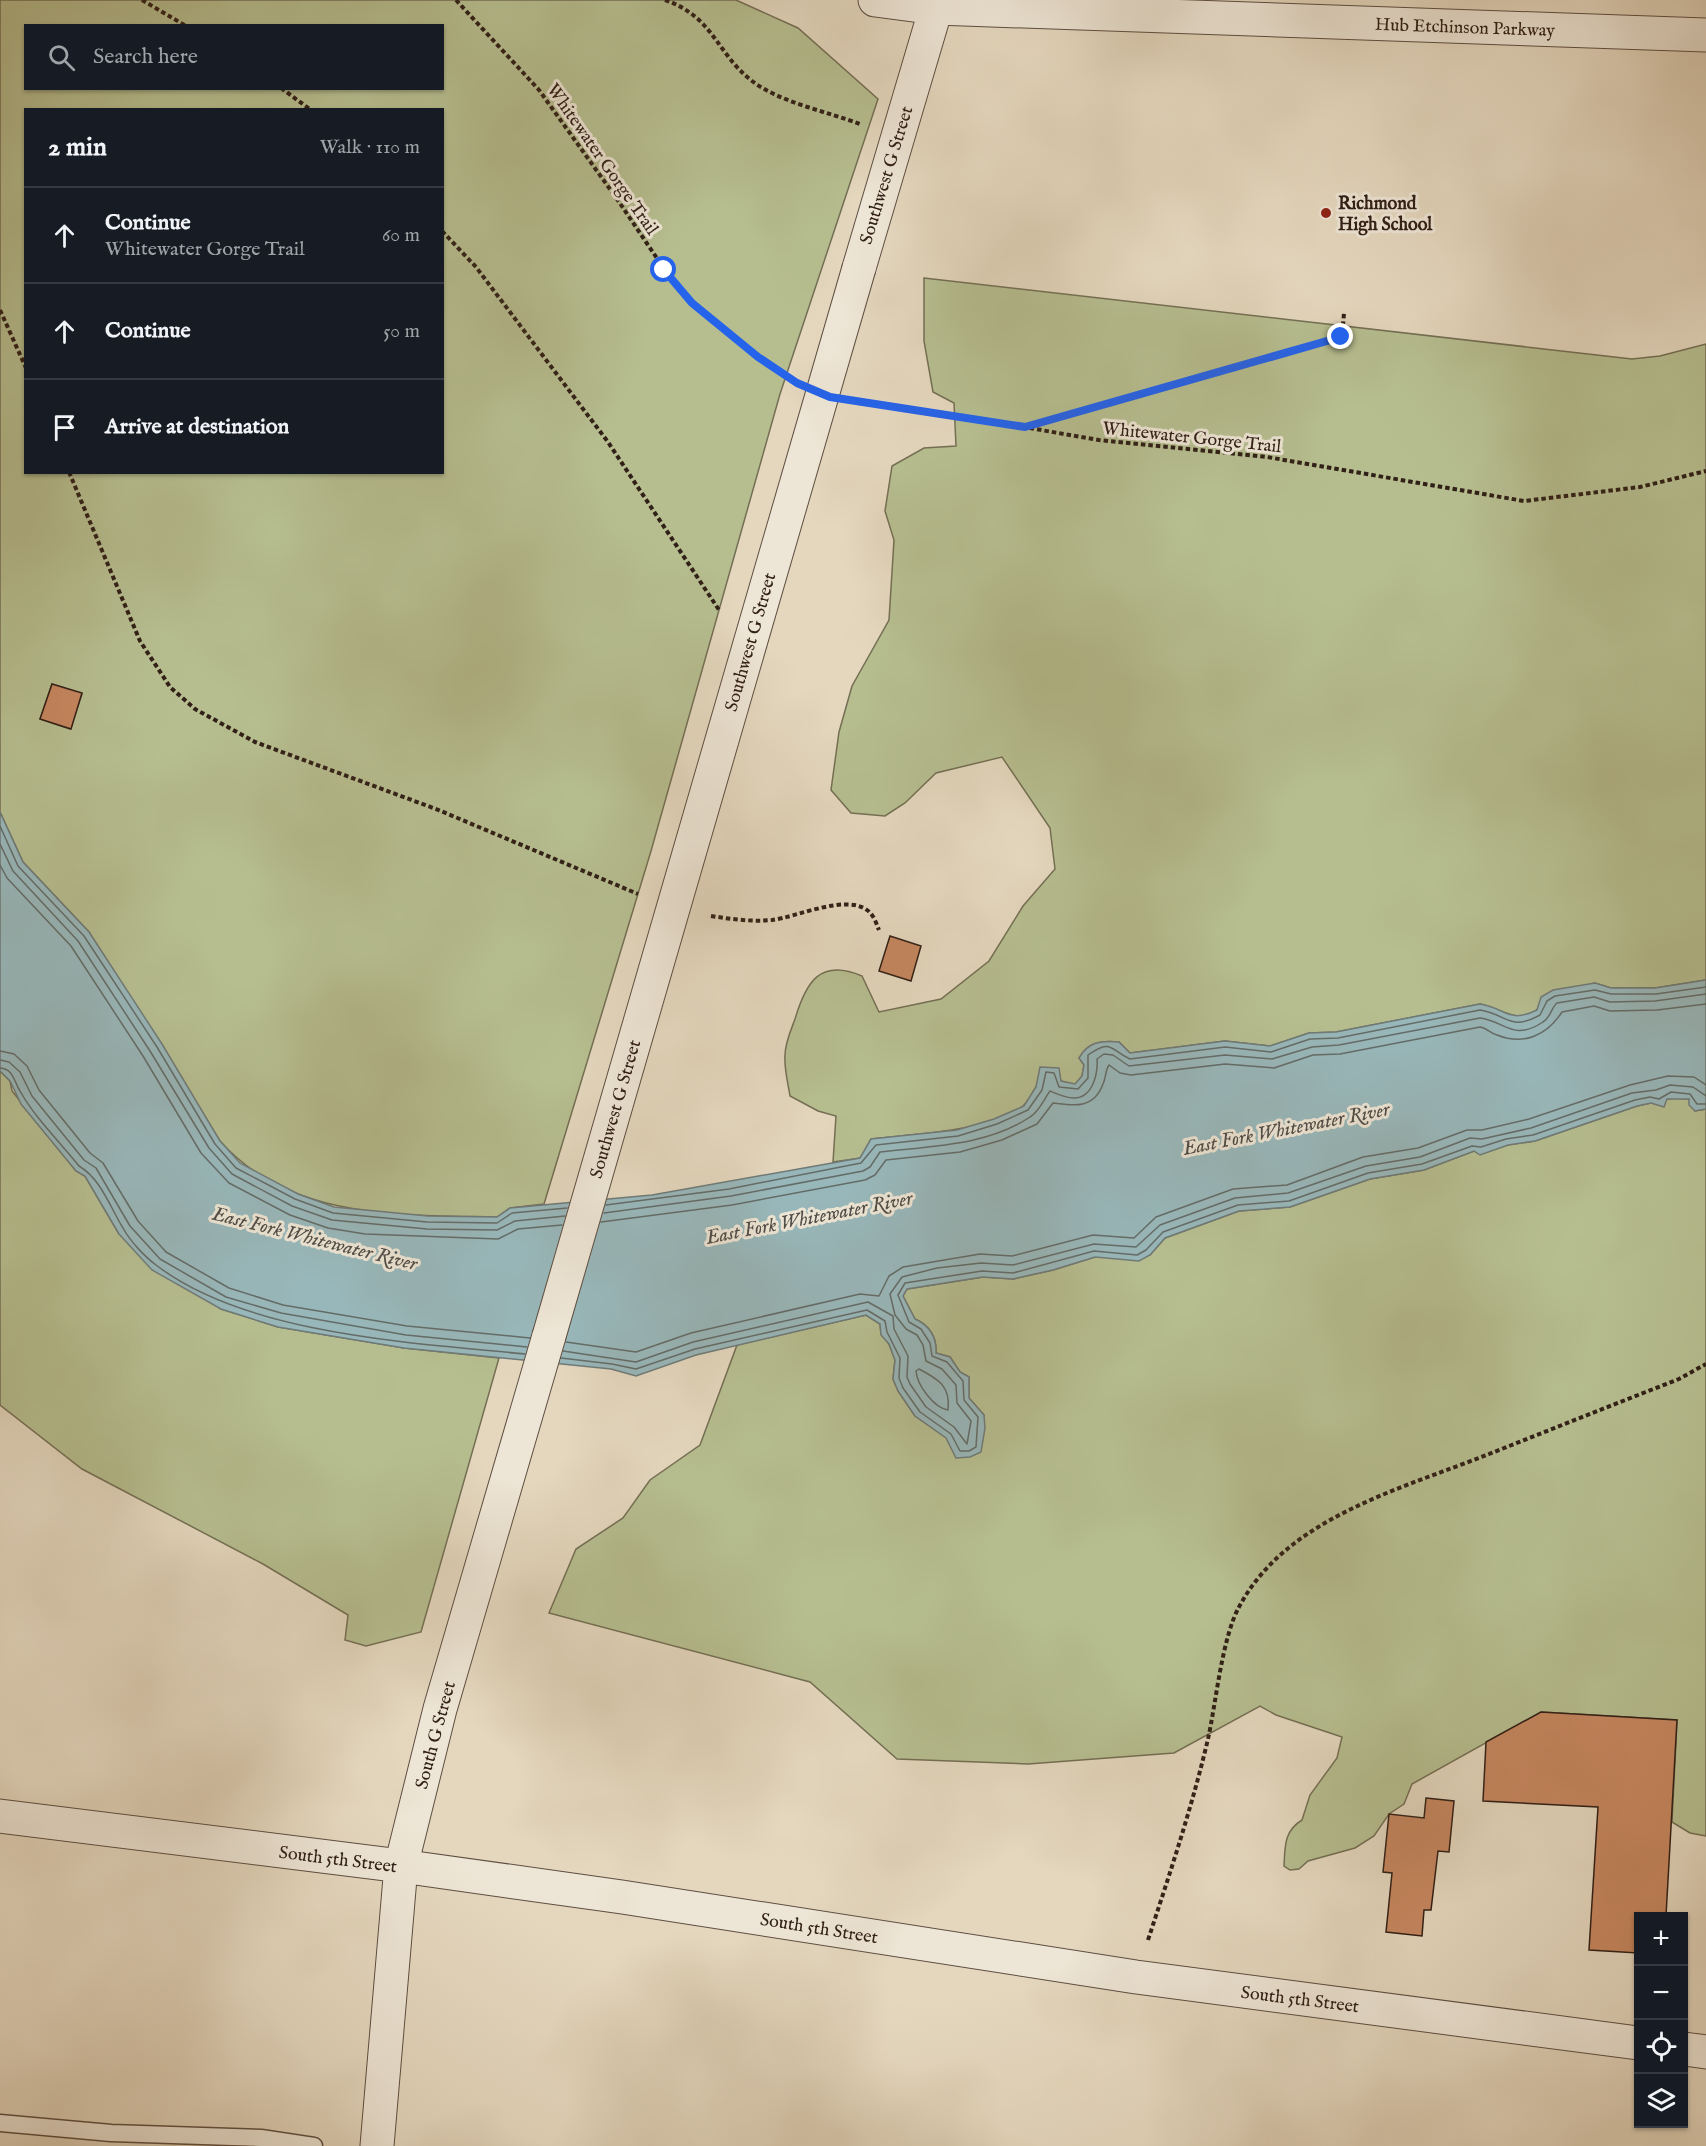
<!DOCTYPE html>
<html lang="en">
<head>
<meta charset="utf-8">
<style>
  body { margin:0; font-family:"IM FELL English",serif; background:#242831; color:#f1f3f6 }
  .controls { position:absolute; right:18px; bottom:18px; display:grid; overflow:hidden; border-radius:0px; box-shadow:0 2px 4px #0004 }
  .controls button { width:54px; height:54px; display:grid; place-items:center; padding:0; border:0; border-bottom:2px solid #363941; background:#171b24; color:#f1f3f6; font:30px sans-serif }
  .stop { position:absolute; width:18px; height:18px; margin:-14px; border:4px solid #2563eb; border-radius:50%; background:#fff }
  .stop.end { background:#2563eb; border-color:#fff; box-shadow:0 2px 6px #0008 }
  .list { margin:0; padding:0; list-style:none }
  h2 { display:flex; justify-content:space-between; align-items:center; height:78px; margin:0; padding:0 24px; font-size:26px }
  h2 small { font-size:20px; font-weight:400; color:#9ea1a6 }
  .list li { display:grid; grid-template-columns:39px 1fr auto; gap:18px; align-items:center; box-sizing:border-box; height:96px; padding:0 24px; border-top:2px solid #363941 }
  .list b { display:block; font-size:22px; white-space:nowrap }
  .list p { margin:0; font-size:20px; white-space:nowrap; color:#9ea1a6 }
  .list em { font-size:20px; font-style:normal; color:#9ea1a6 }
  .icon { flex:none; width:33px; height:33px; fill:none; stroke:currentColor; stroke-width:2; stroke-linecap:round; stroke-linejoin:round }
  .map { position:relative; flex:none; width:1706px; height:2146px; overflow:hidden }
  .search { position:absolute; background:#171b24; box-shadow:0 2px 4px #0004; left:24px; top:24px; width:420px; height:66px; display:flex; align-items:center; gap:15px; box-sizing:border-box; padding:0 21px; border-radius:0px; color:#9ea1a6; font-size:22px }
  .panel { position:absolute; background:#171b24; box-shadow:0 2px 4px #0004; left:24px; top:108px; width:420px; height:366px; border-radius:0px }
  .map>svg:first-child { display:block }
  .green { fill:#b6be90; stroke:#746f54; stroke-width:1.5; fill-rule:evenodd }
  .water { fill:#98b7ba; stroke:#6f7b79; stroke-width:1.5 }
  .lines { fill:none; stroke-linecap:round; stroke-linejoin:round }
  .shore { stroke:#646c68; stroke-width:1.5 }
  .building { fill:#c68760; stroke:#312017; stroke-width:1.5 }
  .service-casing { stroke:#5e4e41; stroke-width:19 }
  .minor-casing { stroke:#5e4e41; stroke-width:35 }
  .tertiary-casing { stroke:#5e4e41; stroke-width:35 }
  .path { stroke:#312017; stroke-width:4; stroke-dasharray:4.5 3; stroke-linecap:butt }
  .service { stroke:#ede5d5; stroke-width:16 }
  .minor { stroke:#ede5d5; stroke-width:33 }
  .tertiary { stroke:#ede5d5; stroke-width:33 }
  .minor-bridge-casing { stroke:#5e4e41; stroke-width:35; stroke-linecap:butt }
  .minor-bridge { stroke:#ede5d5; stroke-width:33 }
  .route { stroke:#2563eb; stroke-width:8 }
  .poi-dot { fill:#8f2418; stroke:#ede5d5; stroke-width:2 }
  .labels { text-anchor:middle; stroke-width:6; stroke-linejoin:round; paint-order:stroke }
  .street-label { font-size:18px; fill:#312017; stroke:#ede5d5 }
  .poi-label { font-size:18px; font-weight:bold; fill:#312017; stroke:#ede5d5; text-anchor:start }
  .water-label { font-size:20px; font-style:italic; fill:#504d48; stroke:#ede5d5 }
</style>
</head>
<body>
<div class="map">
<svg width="1706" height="2146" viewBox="0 0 1706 2146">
  <rect width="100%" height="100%" fill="#e4d7be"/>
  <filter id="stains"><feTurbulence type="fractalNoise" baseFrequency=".00333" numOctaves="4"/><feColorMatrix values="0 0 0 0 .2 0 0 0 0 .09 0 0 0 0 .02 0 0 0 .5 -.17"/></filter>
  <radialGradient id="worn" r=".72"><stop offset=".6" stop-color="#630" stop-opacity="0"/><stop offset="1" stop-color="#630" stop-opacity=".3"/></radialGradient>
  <g class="green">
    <path d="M0,0H736L798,28L878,99L780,394L651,851L544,1204L510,1208L497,1217C400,1215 290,1220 220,1141L89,932L23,862L0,812ZM26,26H442V88H26ZM26,110H442V472H26ZM52,684L82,694L70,729L40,719Z"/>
    <path d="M924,278L1632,359L1660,356L1706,344V980L1655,988H1611L1595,983L1578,987L1540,1005C1526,1030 1499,1007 1480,1004L1336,1032L1309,1033L1270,1046L1225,1041L1130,1053L1119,1042C1102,1040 1088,1042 1079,1058L1084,1065L1082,1076L1075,1085L1061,1081L1036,1087C1032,1093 1028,1102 1023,1106C988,1132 914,1134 871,1139L861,1158L833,1162L836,1116L818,1111L790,1096C788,1083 784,1069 785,1055C785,1043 791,1030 795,1019C806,982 820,958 862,976L879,1012L941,999L989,961L1023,906L1055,869L1050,828L1002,757L936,773L905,803L885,816L851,813L831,790L839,732L852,686L889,620L894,540L885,511L892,466L924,448L956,446L954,403L933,392L924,341Z"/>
    <path d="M0,1071L10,1081L12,1091L76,1171L85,1176L119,1234L221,1309L278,1327L404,1348L499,1358L421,1632L366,1646L345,1640L348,1615L263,1564L82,1469L0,1405Z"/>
    <path d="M1673,1098L1690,1099L1695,1111L1706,1109V1836L1690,1833L1672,1822L1677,1720L1541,1712L1412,1784L1404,1804L1389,1814L1374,1836L1355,1848L1308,1861L1299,1869L1290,1870L1284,1866C1285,1846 1284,1831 1302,1820L1310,1795L1337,1758L1342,1737L1276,1715L1260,1706L1174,1753L1028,1764L897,1759L810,1682L549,1613L576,1549L623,1518L650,1480L700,1445L737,1345L866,1315L880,1324L881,1334L889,1344L895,1360L893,1379L898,1391L915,1416L946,1437L956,1457L984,1415L969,1398V1377L960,1372L950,1357L936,1353C937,1337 929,1325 915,1319L903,1296L907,1289L983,1277L1013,1279L1053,1270L1095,1257L1150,1255L1165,1238L1239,1211L1290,1207L1370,1179L1424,1170L1474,1151L1480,1154L1508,1145L1535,1141L1637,1106Z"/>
  </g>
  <path class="water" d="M0,812L23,862L89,932L162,1044L220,1141L240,1163L298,1194L334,1207L428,1216L497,1217L510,1208L652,1195L860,1158L871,1139L957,1130L994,1119L1024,1106L1036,1087L1040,1067L1059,1068L1061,1081L1075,1084L1082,1076L1084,1065L1079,1058C1088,1042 1101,1040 1119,1042L1130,1053L1225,1041L1270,1046L1309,1033L1336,1032L1480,1004C1506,1008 1508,1024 1537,1010L1541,997L1553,990L1595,983L1611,988H1655L1706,980V1109L1695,1111L1689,1105V1099H1667L1664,1107L1651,1103L1637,1106L1535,1141L1508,1145L1480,1155L1474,1151L1424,1170L1370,1179L1290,1207L1239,1211L1165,1238L1150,1255L1139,1261L1095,1257L1053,1270L1013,1279L983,1277L907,1289L903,1296L915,1319C929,1325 937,1337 936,1353L950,1357L960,1372L969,1377V1398L984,1415L985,1428L981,1452L970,1457L956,1458L946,1438L915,1416L898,1391L893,1379L895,1360L889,1344L881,1335L880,1324L866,1315L696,1355L636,1376L611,1369L404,1348L278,1327L221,1309L152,1270L119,1234L85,1176L76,1171L21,1104L10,1081L0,1071Z"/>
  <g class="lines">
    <g class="shore">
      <path d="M0,826L18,866L84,936L157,1047L215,1144L236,1168L295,1199L333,1213L427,1222L497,1223L512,1213L567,1208"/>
      <path d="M0,844L13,871L78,941L150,1051L209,1148L232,1174L292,1206L332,1220L427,1229L497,1230L515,1221L565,1216"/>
      <path d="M0,865L7,878L71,946L143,1056L201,1153L229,1183L290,1215L328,1228L365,1234L498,1239L518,1229L562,1225"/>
      <path d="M0,1051L14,1054L27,1066L39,1090L90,1153L103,1163L138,1221L166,1252L229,1288L283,1305L407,1326L530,1338"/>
      <path d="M0,1060L9,1062L20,1072L32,1096L84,1160L96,1168L130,1226L160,1259L226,1297L281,1313L406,1335L527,1347"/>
      <path d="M0,1068C14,1069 14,1082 20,1091C35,1118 60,1142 79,1166C101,1179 110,1207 123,1228C130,1241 145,1257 156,1265C247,1335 414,1343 525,1354"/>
      <path d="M606,1205L729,1189L861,1163L876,1145L958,1136L997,1124L1028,1110L1042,1090L1046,1072L1054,1073L1059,1087L1078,1089L1088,1078V1055C1112,1038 1110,1050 1130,1059L1225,1047L1271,1052L1310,1039L1338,1038L1480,1010C1507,1014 1509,1032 1540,1015L1547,1001L1555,996L1595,990L1611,994H1656L1706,987"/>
      <path d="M604,1213L731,1196L863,1171L870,1167L880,1152C930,1146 987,1146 1030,1117C1039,1112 1044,1099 1050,1091C1057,1094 1066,1098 1074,1098C1093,1098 1098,1073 1097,1059L1104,1054L1113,1055L1129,1066L1225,1055L1272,1059L1312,1047L1339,1045L1480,1018C1505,1021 1513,1042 1543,1022C1551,1017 1551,1008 1557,1003L1594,997L1610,1002L1655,1001L1706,994"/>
      <path d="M601,1222L732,1205L865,1180L875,1175L886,1160L960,1152L1002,1140L1037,1124L1053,1103C1074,1106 1094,1109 1103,1084C1106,1078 1105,1071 1109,1065L1120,1073L1131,1075L1225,1064L1274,1068L1313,1055L1340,1054L1480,1027C1487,1028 1490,1033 1497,1035C1524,1046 1547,1035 1562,1012L1594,1006L1610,1011L1657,1010L1706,1004"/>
      <path d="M566,1342L636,1352L691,1333L860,1294L879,1296L889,1276L903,1267L980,1254L1012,1256L1093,1235L1134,1238L1156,1217L1233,1189L1287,1185L1363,1157L1418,1148L1467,1130H1482L1529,1119L1630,1085L1668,1076L1694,1077L1706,1085"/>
      <path d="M563,1351L636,1362L693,1342L868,1302L893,1316L894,1329L908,1356L907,1377L910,1384L926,1407L954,1427L967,1444L971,1421L957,1403L956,1385L942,1369L926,1361L923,1345L917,1335L906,1329L895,1315L890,1294L902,1277L937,1268L981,1263L1013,1265L1094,1244L1136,1247L1160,1225L1235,1198L1288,1193L1366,1166L1420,1157L1470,1138L1482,1139L1531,1128L1632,1093L1656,1090L1670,1085L1693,1087L1706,1096"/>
      <path d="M561,1358L612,1364L636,1369L695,1349L867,1310L885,1321L887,1332L900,1358L899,1378L903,1388L920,1412L951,1434L960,1451H969L976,1447L978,1417L964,1400L963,1381L947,1362L932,1356L930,1343L921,1329L909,1322L898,1295L905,1283L982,1271L1013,1273L1094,1251L1137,1255L1146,1250L1163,1232L1238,1205L1289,1201L1368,1173L1422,1164L1472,1146L1481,1147L1506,1139L1533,1135L1635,1100L1650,1097L1659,1099L1671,1092L1690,1094L1697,1104H1706"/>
      <path d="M919,1369C938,1379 951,1386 948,1410C934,1408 917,1385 916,1371Z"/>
    </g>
  </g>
  <g class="building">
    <path d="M52,684L82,693L71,729L40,719Z"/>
    <path d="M890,936L921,946L911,981L879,971Z"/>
    <path d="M1541,1712L1677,1720L1666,1916H1638V1953L1589,1950L1598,1807L1483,1801L1486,1742Z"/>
    <path d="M1426,1798L1454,1801L1449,1852L1438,1851L1431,1910H1424L1422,1936L1386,1932L1392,1873L1383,1872L1389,1814L1424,1818Z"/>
  </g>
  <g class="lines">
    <g class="service-casing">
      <path id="service" d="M0,2123L111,2133L261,2138L314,2146"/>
    </g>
    <g class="minor-casing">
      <g id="minor">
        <path d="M859,268L936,8L875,0"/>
        <path d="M0,1816L401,1866L622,1897L1136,1977L1638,2043"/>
        <path d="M1684,2049L1706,2052"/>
        <path d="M377,2146L401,1866L440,1709L549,1336"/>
      </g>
    </g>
    <g class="tertiary-casing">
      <path id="tertiary" d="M936,8L1706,35"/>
    </g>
    <g class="path">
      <path d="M142,0L186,26"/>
      <path d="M456,0L539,90L617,199L675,285L718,326L788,377"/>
      <path d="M665,0C714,17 716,53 752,81C779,102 828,112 860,124"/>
      <path d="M281,88L311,110"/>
      <path d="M442,231L476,267L608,442L719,610"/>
      <path d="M0,310L26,368"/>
      <path d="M859,403L948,414L1099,440L1267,457L1524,501L1640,487L1706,471"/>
      <path d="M1028,426L1342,337L1344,313"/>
      <path d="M69,472L140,641L170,687L195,709L255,742L436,809L638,894"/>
      <path d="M711,916C731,919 751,922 772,920C797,917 845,894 867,910C874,915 876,923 879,930"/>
      <path d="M1148,1940C1170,1873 1192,1807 1208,1739C1216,1703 1222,1638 1239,1607C1286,1518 1401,1489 1489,1454C1552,1429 1615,1404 1679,1379L1706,1364"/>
    </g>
    <use href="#service" class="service"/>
    <use href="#minor" class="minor"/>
    <use href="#tertiary" class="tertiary"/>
    <g class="minor-bridge-casing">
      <path id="minor-bridge" d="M549,1336L859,268"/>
    </g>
    <use href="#minor-bridge" class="minor-bridge"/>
  </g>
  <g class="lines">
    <path class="route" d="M664,270L692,303L758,357L797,383L830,397L1025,427L1341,337"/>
  </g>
  <circle class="poi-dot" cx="1326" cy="213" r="6"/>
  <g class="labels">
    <g class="street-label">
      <text transform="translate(1465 27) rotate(2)" y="6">Hub Etchinson Parkway</text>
      <text transform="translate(603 159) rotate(55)" y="6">Whitewater Gorge Trail</text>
      <text transform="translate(886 175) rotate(-73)" y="6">Southwest G Street</text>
      <text transform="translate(1192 437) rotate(6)" y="6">Whitewater Gorge Trail</text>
      <text transform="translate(750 642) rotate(-74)" y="6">Southwest G Street</text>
      <text transform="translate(615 1109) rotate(-74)" y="6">Southwest G Street</text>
      <text transform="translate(435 1735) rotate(-75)" y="6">South G Street</text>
      <text transform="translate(338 1859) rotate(7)" y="6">South 5th Street</text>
      <text transform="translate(819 1928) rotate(9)" y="6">South 5th Street</text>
      <text transform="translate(1300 1999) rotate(7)" y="6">South 5th Street</text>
    </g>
    <g class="poi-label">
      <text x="1338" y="209">Richmond<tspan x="1338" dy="21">High School</tspan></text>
    </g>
    <g class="water-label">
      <text transform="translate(1286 1128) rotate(-11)" y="7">East Fork Whitewater River</text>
      <text transform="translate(809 1217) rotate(-11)" y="7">East Fork Whitewater River</text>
      <text transform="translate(315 1238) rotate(14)" y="7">East Fork Whitewater River</text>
    </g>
  </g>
  <rect width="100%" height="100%" filter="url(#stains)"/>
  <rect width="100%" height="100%" fill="url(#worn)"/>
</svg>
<div class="controls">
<button>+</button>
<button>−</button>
<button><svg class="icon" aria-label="locate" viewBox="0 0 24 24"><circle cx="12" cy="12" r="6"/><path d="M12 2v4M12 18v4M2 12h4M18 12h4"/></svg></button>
<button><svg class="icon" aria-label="layers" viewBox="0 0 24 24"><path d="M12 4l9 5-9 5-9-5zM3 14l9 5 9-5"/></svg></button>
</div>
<div class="stop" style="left:664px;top:270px"></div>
<div class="stop end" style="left:1341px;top:337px"></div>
<div class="search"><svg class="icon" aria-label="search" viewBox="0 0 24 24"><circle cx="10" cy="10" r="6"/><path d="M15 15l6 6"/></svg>Search here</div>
<section class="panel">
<h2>2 min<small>Walk · 110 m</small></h2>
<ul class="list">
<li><svg class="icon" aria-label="ahead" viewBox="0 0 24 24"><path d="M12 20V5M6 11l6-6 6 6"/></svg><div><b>Continue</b><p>Whitewater Gorge Trail</p></div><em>60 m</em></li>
<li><svg class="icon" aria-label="ahead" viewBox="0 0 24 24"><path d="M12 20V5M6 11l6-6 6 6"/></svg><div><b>Continue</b></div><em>50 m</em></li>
<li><svg class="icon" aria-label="arrive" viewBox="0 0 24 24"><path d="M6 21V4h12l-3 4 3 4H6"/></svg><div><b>Arrive at destination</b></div></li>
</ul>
</section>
</div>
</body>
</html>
